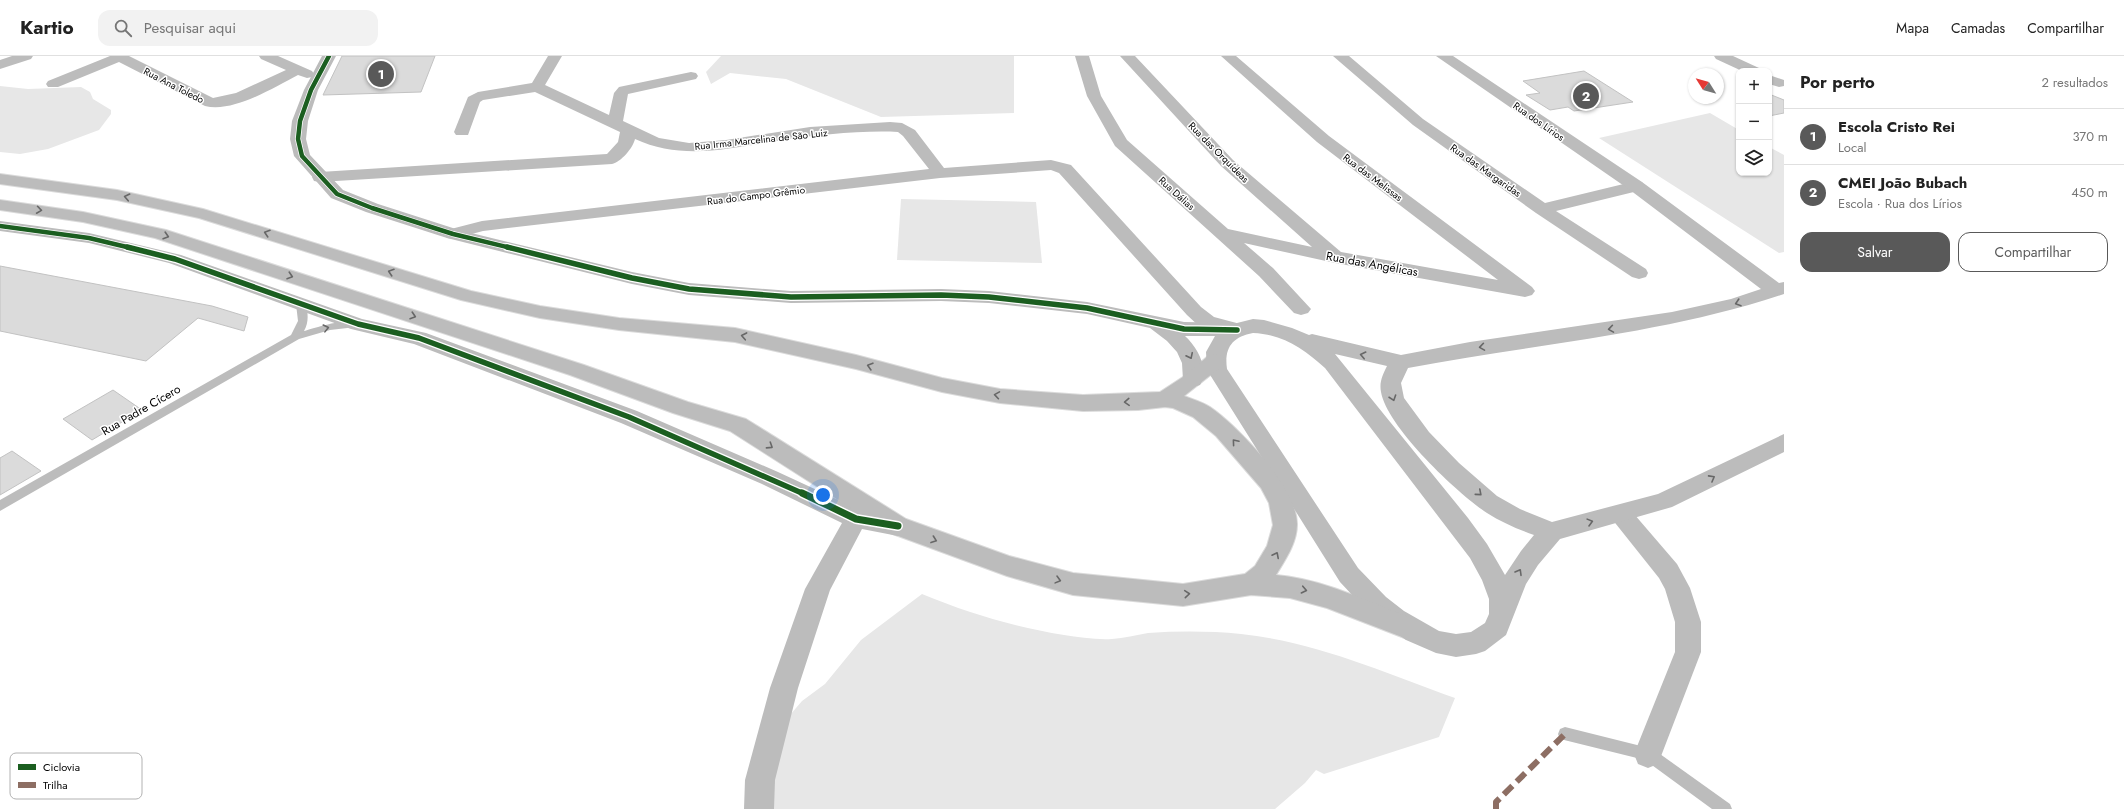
<!DOCTYPE html>
<html lang="pt">
<head>
<meta charset="utf-8">
<style>
  body { margin:0; font-family:Jost,sans-serif; background:#f2f2f2; color:#222 }
  .controls { position:absolute; right:12px; top:12px; display:grid; overflow:hidden; border-radius:8px; box-shadow:0 1px 3px #0004 }
  .controls button { width:36px; height:36px; display:grid; place-items:center; padding:0; border:0; border-bottom:1px solid #e0e0e0; background:#fff; color:#222; font:20px sans-serif }
  .compass { position:absolute; left:1688px; top:12px; width:36px; height:36px; border-radius:50%; background:#fff; box-shadow:0 1px 3px #0004; rotate:307deg }
  .you { position:absolute; left:823px; top:439px; width:14px; height:14px; margin:-10px; border:3px solid #fff; border-radius:50%; background:#1a73e8; box-shadow:0 0 0 6px #1a73e833 }
  .badge { display:grid; place-items:center; width:26px; height:26px; border-radius:50%; background:#595959; color:#fff; font-size:13px; font-weight:700 }
  .pin { position:absolute; translate:-50% -50%; border:2px solid #fff; box-shadow:0 1px 4px #0006 }
  .list { margin:0; padding:0; list-style:none }
  h2 { display:flex; justify-content:space-between; align-items:center; height:52px; margin:0; padding:0 16px; font-size:17px }
  h2 small { font-size:13px; font-weight:400; color:#767676 }
  .list li { display:grid; grid-template-columns:26px 1fr auto; gap:12px; align-items:center; box-sizing:border-box; height:56px; padding:0 16px; border-top:1px solid #e0e0e0 }
  .list b { display:block; font-size:15px; white-space:nowrap }
  .list p { margin:0; font-size:13px; white-space:nowrap; color:#767676 }
  .list em { font-size:13px; font-style:normal; color:#767676 }
  .actions { display:flex; gap:8px; padding:12px 16px }
  .actions a { flex:1; padding:9px 0; border:1px solid #595959; border-radius:12px; text-align:center; font-size:14px; color:#595959 }
  .actions .main { background:#595959; color:#fff }
  .icon { flex:none; width:22px; height:22px; fill:none; stroke:currentColor; stroke-width:2; stroke-linecap:round; stroke-linejoin:round }
  .map { position:relative; flex:none; width:1784px; height:753px; overflow:hidden }
  header { display:flex; align-items:center; gap:24px; box-sizing:border-box; height:56px; padding:0 20px; background:#fff; border-bottom:1px solid #e0e0e0 }
  header strong { font-size:19px }
  nav { display:flex; gap:22px; margin-inline-start:auto; font-size:14px }
  .search { width:280px; height:36px; background:#f2f2f2; display:flex; align-items:center; gap:10px; box-sizing:border-box; padding:0 14px; border-radius:12px; color:#767676; font-size:15px }
  main { display:flex }
  aside { flex:1; background:#fff }
  .map>svg:first-child { display:block }
  .green { fill:#e7e7e7 }
  .building { fill:#dbdbdb; stroke:#c2c2c2 }
  .lines { fill:none; stroke-linecap:round; stroke-linejoin:round }
  .primary-casing { stroke:#dbdbdb; stroke-width:2 }
  .service { fill:#bcbcbc; fill-rule:evenodd }
  .minor { fill:#bcbcbc; fill-rule:evenodd }
  .tertiary { fill:#bcbcbc; fill-rule:evenodd }
  .primary { fill:#bcbcbc; fill-rule:evenodd }
  .quiet { stroke:#8d6e63; stroke-width:6; stroke-dasharray:12 6; stroke-linecap:butt }
  .cycleway-far2-casing { stroke:#fff; stroke-width:6 }
  .cycleway-far1-casing { stroke:#fff; stroke-width:8 }
  .cycleway-casing { stroke:#fff; stroke-width:10 }
  .cycleway-far2 { stroke:#1b5e20; stroke-width:4.5 }
  .cycleway-far1 { stroke:#1b5e20; stroke-width:5.5 }
  .cycleway { stroke:#1b5e20; stroke-width:7 }
  .oneway { stroke:#676767 }
  .labels { text-anchor:middle; stroke-width:3; stroke-linejoin:round; paint-order:stroke }
  .far-street-label { font-size:10px; fill:#000; stroke:#fff }
  .street-label { font-size:12px; fill:#000; stroke:#fff }
  .key { fill:#fff; stroke:#b2b2b2; stroke-width:1 }
  .key-label { font-size:11px; fill:#000 }
</style>
</head>
<body>
<header>
<strong>Kartio</strong>
<div class="search"><svg class="icon" aria-label="search" viewBox="0 0 24 24"><circle cx="10" cy="10" r="6"/><path d="M15 15l6 6"/></svg>Pesquisar aqui</div>
<nav><a>Mapa</a><a>Camadas</a><a>Compartilhar</a></nav>
</header>
<main>
<div class="map">
<svg width="1784" height="753" viewBox="0 0 1784 753">
  <rect width="100%" height="100%" fill="#fff"/>
  <g class="green">
    <path d="M721,0H1014V57L881,61L786,23L730,17L711,28L706,16Z"/>
    <path d="M0,30L28,33L81,31L90,36L93,43L111,54V58L99,74L48,93L20,98L0,96Z"/>
    <path d="M1710,57L1739,74V117H1769V91L1784,99V196L1779,197L1599,82Z"/>
    <path d="M901,143L1036,146L1042,207L897,204Z"/>
    <path d="M922,538C968,557 1014,571 1064,579C1079,581 1096,584 1112,583C1124,582 1136,579 1148,577C1179,575 1210,575 1241,578C1316,586 1386,617 1455,642L1439,681L1324,718L1316,714L1305,727L1275,753H772L773,720L790,659L802,645L825,628L861,584Z"/>
  </g>
  <g class="building">
    <path d="M342,0H435L421,36L323,39Z"/>
    <path d="M1584,15L1633,46L1574,55L1568,51L1550,54L1526,39L1540,37L1523,25Z"/>
    <path d="M1769,38L1784,44V57L1769,60Z"/>
    <path d="M0,210L212,250L248,261L244,275L198,262L146,305L0,275Z"/>
    <path d="M113,334L142,354L92,384L63,363Z"/>
    <path d="M12,395L41,415L0,439V402Z"/>
  </g>
  <g class="lines">
    <g class="primary-casing">
      <path id="primary" d="M0,118L117,134L203,153L471,235L540,250L619,262L735,272L856,299L942,322L1000,333L1083,339L1160,336L1186,319L1208,300L1215,298L1222,300L1225,305L1222,310L1184,340C1192,343 1202,346 1210,351C1238,370 1298,433 1297,469C1297,487 1285,504 1276,519C1324,523 1371,547 1416,564L1420,572L1416,580L1407,583L1327,552L1290,542L1251,539L1183,550L1073,539L1007,520L890,477L730,375L673,357L570,319L155,182L83,166L0,154V144L83,156L166,174L584,309L688,346L746,363L906,463L1009,500L1073,517L1183,528L1245,518L1255,510L1267,490L1273,469L1269,447L1261,432L1216,380L1193,361L1173,352L1165,351L1138,354L1083,355L1000,347L942,336L856,313L735,286L619,274L540,262L461,244L199,162L117,144L0,128Z"/>
    </g>
    <g class="service">
      <path d="M301,245L306,248C308,258 309,266 304,275C314,272 354,259 361,268L356,271L330,274L299,283L0,455V444L291,279L298,265L296,248Z"/>
      <path d="M1565,671L1653,693L1730,748L1732,753H1712L1645,704L1560,683L1558,678L1560,673Z"/>
    </g>
    <g class="minor">
      <path d="M12,0H33L31,3L0,13V4Z"/>
      <path d="M110,0H129L213,42L236,37L286,14L261,3L259,0H278L312,15L314,18L312,21L307,22L298,19C273,32 233,57 205,50L119,6L58,31H48L46,28L48,25Z"/>
      <path d="M548,0H562L545,29L609,59L614,37L619,31L691,16L696,17L698,20L696,23L628,38L623,65L659,82L689,87L726,84L810,71L890,66L902,67L915,74L944,112L1051,104L1071,109L1201,251L1214,261L1244,269L1247,274L1244,279L1237,281L1200,271L1187,259L1059,117L1051,114L940,122L483,175L453,183L447,182L444,178L447,174L482,165L929,113L903,80L898,76C865,74 815,79 782,84C732,92 682,105 635,83C633,92 621,106 612,108L320,126L314,125L312,121L314,117L320,116L607,98L618,86L620,76L535,36L483,44L480,46L468,79H456L454,76L468,41L478,36L532,27Z"/>
      <path d="M1075,0H1089L1101,40L1127,84L1228,173L1312,191L1221,110L1120,0H1135L1233,104L1341,196L1498,224L1317,86L1221,0H1236L1329,80L1532,231L1535,235L1532,239L1525,241L1335,207L1244,187L1273,212L1311,253L1308,257L1301,259L1294,257L1259,220L1115,90L1087,40Z"/>
      <path d="M1333,0H1349L1423,63L1545,147L1636,125L1642,126L1644,130L1642,134L1556,155L1646,213L1648,217L1646,221L1639,223L1632,221L1536,157L1413,69Z"/>
      <path d="M1714,0H1733L1759,12L1761,15H1742L1716,3Z"/>
      <path d="M1769,19L1784,24V30L1779,31L1769,28Z"/>
      <path d="M1620,449L1628,451L1677,508L1690,532L1701,566V596L1658,708L1648,712L1638,708L1634,698L1675,596V566L1665,533L1659,522L1608,458L1612,451Z"/>
    </g>
    <g class="tertiary">
      <path d="M322,0H336L318,34L308,65L306,83L310,99L343,134L378,148L459,174L632,216L689,227L791,235L941,233L989,235L1087,246L1184,266L1237,267L1253,263L1264,264L1292,272L1309,279L1312,278L1401,299L1470,286L1672,256L1731,243L1761,233L1630,134L1436,0H1453L1642,126L1779,227L1784,226V238C1662,279 1533,288 1408,312L1401,327L1404,342L1429,376L1459,407L1497,440L1520,453L1552,466L1658,438L1784,378V396L1672,451L1560,483L1538,509L1526,528L1506,579L1485,595L1476,598L1456,601L1436,597L1406,584L1368,556L1340,526L1207,314L1206,296L1215,280H1185C1197,291 1210,313 1200,329L1193,331L1186,329L1183,324L1182,307L1177,296L1167,285L1150,272L1087,258L989,247L941,245L791,247L689,239L632,228L447,182L366,156L331,142L294,100L290,83L292,65L304,34ZM1253,277C1282,278 1304,293 1325,312L1470,502L1482,524L1489,543V558L1485,567L1471,576L1456,578L1439,575L1404,555L1386,541L1358,512L1227,313C1224,292 1232,281 1253,277ZM1335,298L1387,310C1383,318 1379,326 1381,336C1387,371 1457,437 1487,457C1501,466 1517,473 1534,479L1521,495L1505,519L1487,488L1468,462Z"/>
      <path d="M0,165L89,177L181,199L362,263L426,277L637,355L778,416L860,454L906,463L910,470L906,477L898,480L862,473L830,534L798,632L775,724L774,753H744L745,724L770,632L805,533L842,467L762,428L621,367L414,288L351,273L169,207L89,187L0,175Z"/>
    </g>
    <use href="#primary" class="primary"/>
    <path class="quiet" d="M1496,753V746L1565,678"/>
    <g class="cycleway-far2-casing">
      <g id="cycleway-far2">
        <path d="M329,0L311,34L300,65L298,83L302,100L337,138L372,152L453,178L511,192"/>
        <path d="M0,170L89,182L131,192"/>
      </g>
    </g>
    <g class="cycleway-far1-casing">
      <g id="cycleway-far1">
        <path d="M127,191L175,203L358,268L419,282L629,361L804,438"/>
        <path d="M507,191L632,222L689,233L791,241L941,239L989,241L1087,252L1184,273L1237,274"/>
      </g>
    </g>
    <g class="cycleway-casing">
      <path id="cycleway" d="M802,437L856,463L898,470"/>
    </g>
    <use href="#cycleway-far2" class="cycleway-far2"/>
    <use href="#cycleway-far1" class="cycleway-far1"/>
    <use href="#cycleway" class="cycleway"/>
  </g>
  <defs><path id="oneway-chevron" d="M-2-3.5L2.5 0L-2 3.5" fill="none" stroke-width="1.6" stroke-linecap="round" stroke-linejoin="round"/></defs>
  <g class="oneway">
    <use href="#oneway-chevron" transform="translate(127 141) rotate(-168)"/>
    <use href="#oneway-chevron" transform="translate(39 154) rotate(8)"/>
    <use href="#oneway-chevron" transform="translate(267 177) rotate(-162)"/>
    <use href="#oneway-chevron" transform="translate(166 180) rotate(17)"/>
    <use href="#oneway-chevron" transform="translate(391 216) rotate(-162)"/>
    <use href="#oneway-chevron" transform="translate(290 220) rotate(18)"/>
    <use href="#oneway-chevron" transform="translate(1738 247) rotate(162)"/>
    <use href="#oneway-chevron" transform="translate(413 260) rotate(18)"/>
    <use href="#oneway-chevron" transform="translate(326 272) rotate(-14)"/>
    <use href="#oneway-chevron" transform="translate(1611 273) rotate(171)"/>
    <use href="#oneway-chevron" transform="translate(744 280) rotate(-169)"/>
    <use href="#oneway-chevron" transform="translate(1482 291) rotate(171)"/>
    <use href="#oneway-chevron" transform="translate(1363 299) rotate(-167)"/>
    <use href="#oneway-chevron" transform="translate(1190 300) rotate(64)"/>
    <use href="#oneway-chevron" transform="translate(870 310) rotate(-164)"/>
    <use href="#oneway-chevron" transform="translate(997 339) rotate(-171)"/>
    <use href="#oneway-chevron" transform="translate(1393 342) rotate(71)"/>
    <use href="#oneway-chevron" transform="translate(1127 346) rotate(177)"/>
    <use href="#oneway-chevron" transform="translate(1235 386) rotate(-130)"/>
    <use href="#oneway-chevron" transform="translate(770 390) rotate(33)"/>
    <use href="#oneway-chevron" transform="translate(1712 422) rotate(-29)"/>
    <use href="#oneway-chevron" transform="translate(1479 437) rotate(41)"/>
    <use href="#oneway-chevron" transform="translate(1590 466) rotate(-15)"/>
    <use href="#oneway-chevron" transform="translate(934 484) rotate(20)"/>
    <use href="#oneway-chevron" transform="translate(1276 499) rotate(-63)"/>
    <use href="#oneway-chevron" transform="translate(1519 516) rotate(-60)"/>
    <use href="#oneway-chevron" transform="translate(1058 524) rotate(15)"/>
    <use href="#oneway-chevron" transform="translate(1304 534) rotate(12)"/>
    <use href="#oneway-chevron" transform="translate(1187 538) rotate(-5)"/>
  </g>
  <g class="labels">
    <g class="far-street-label">
      <text transform="translate(174 29) rotate(27)" y="4">Rua Ana Toledo</text>
      <text transform="translate(1539 65) rotate(35)" y="4">Rua dos Lírios</text>
      <text transform="translate(761 83) rotate(-6)" y="4">Rua Irma Marcelina de São Luiz</text>
      <text transform="translate(1219 96) rotate(45)" y="4">Rua das Orquídeas</text>
      <text transform="translate(1486 114) rotate(35)" y="4">Rua das Margaridas</text>
      <text transform="translate(1373 121) rotate(37)" y="4">Rua das Melissas</text>
      <text transform="translate(1177 137) rotate(42)" y="4">Rua Dálias</text>
      <text transform="translate(756 139) rotate(-7)" y="4">Rua do Campo Grêmio</text>
    </g>
    <g class="street-label">
      <text transform="translate(1372 208) rotate(10)" y="4">Rua das Angélicas</text>
      <text transform="translate(141 354) rotate(-30)" y="4">Rua Padre Cícero</text>
    </g>
  </g>
  <rect x="10" y="697" width="132" height="46" rx="6" class="key"/>
  <rect x="18" y="708" width="18" height="6" fill="#1b5e20"/>
  <rect x="18" y="726" width="18" height="6" fill="#8d6e63"/>
  <g class="key-label">
    <text x="43" y="715">Ciclovia</text>
    <text x="43" y="733">Trilha</text>
  </g>
</svg>
<div class="controls">
<button>+</button>
<button>−</button>
<button><svg class="icon" aria-label="layers" viewBox="0 0 24 24"><path d="M12 4l9 5-9 5-9-5zM3 14l9 5 9-5"/></svg></button>
</div>
<svg class="compass" viewBox="-18 -18 36 36"><path d="M0-13l5 13h-10z" fill="#e53935"/><path d="M0 13l5-13h-10z" fill="#767676"/></svg>
<div class="you"></div>
<div class="pin badge" style="left:381px;top:18px">1</div>
<div class="pin badge" style="left:1586px;top:40px">2</div>
</div>
<aside>
<h2>Por perto<small>2 resultados</small></h2>
<ul class="list">
<li><span class="badge">1</span><div><b>Escola Cristo Rei</b><p>Local</p></div><em>370 m</em></li>
<li><span class="badge">2</span><div><b>CMEI João Bubach</b><p>Escola · Rua dos Lírios</p></div><em>450 m</em></li>
</ul>
<div class="actions"><a class="main">Salvar</a><a>Compartilhar</a></div>
</aside>
</main>
</body>
</html>
